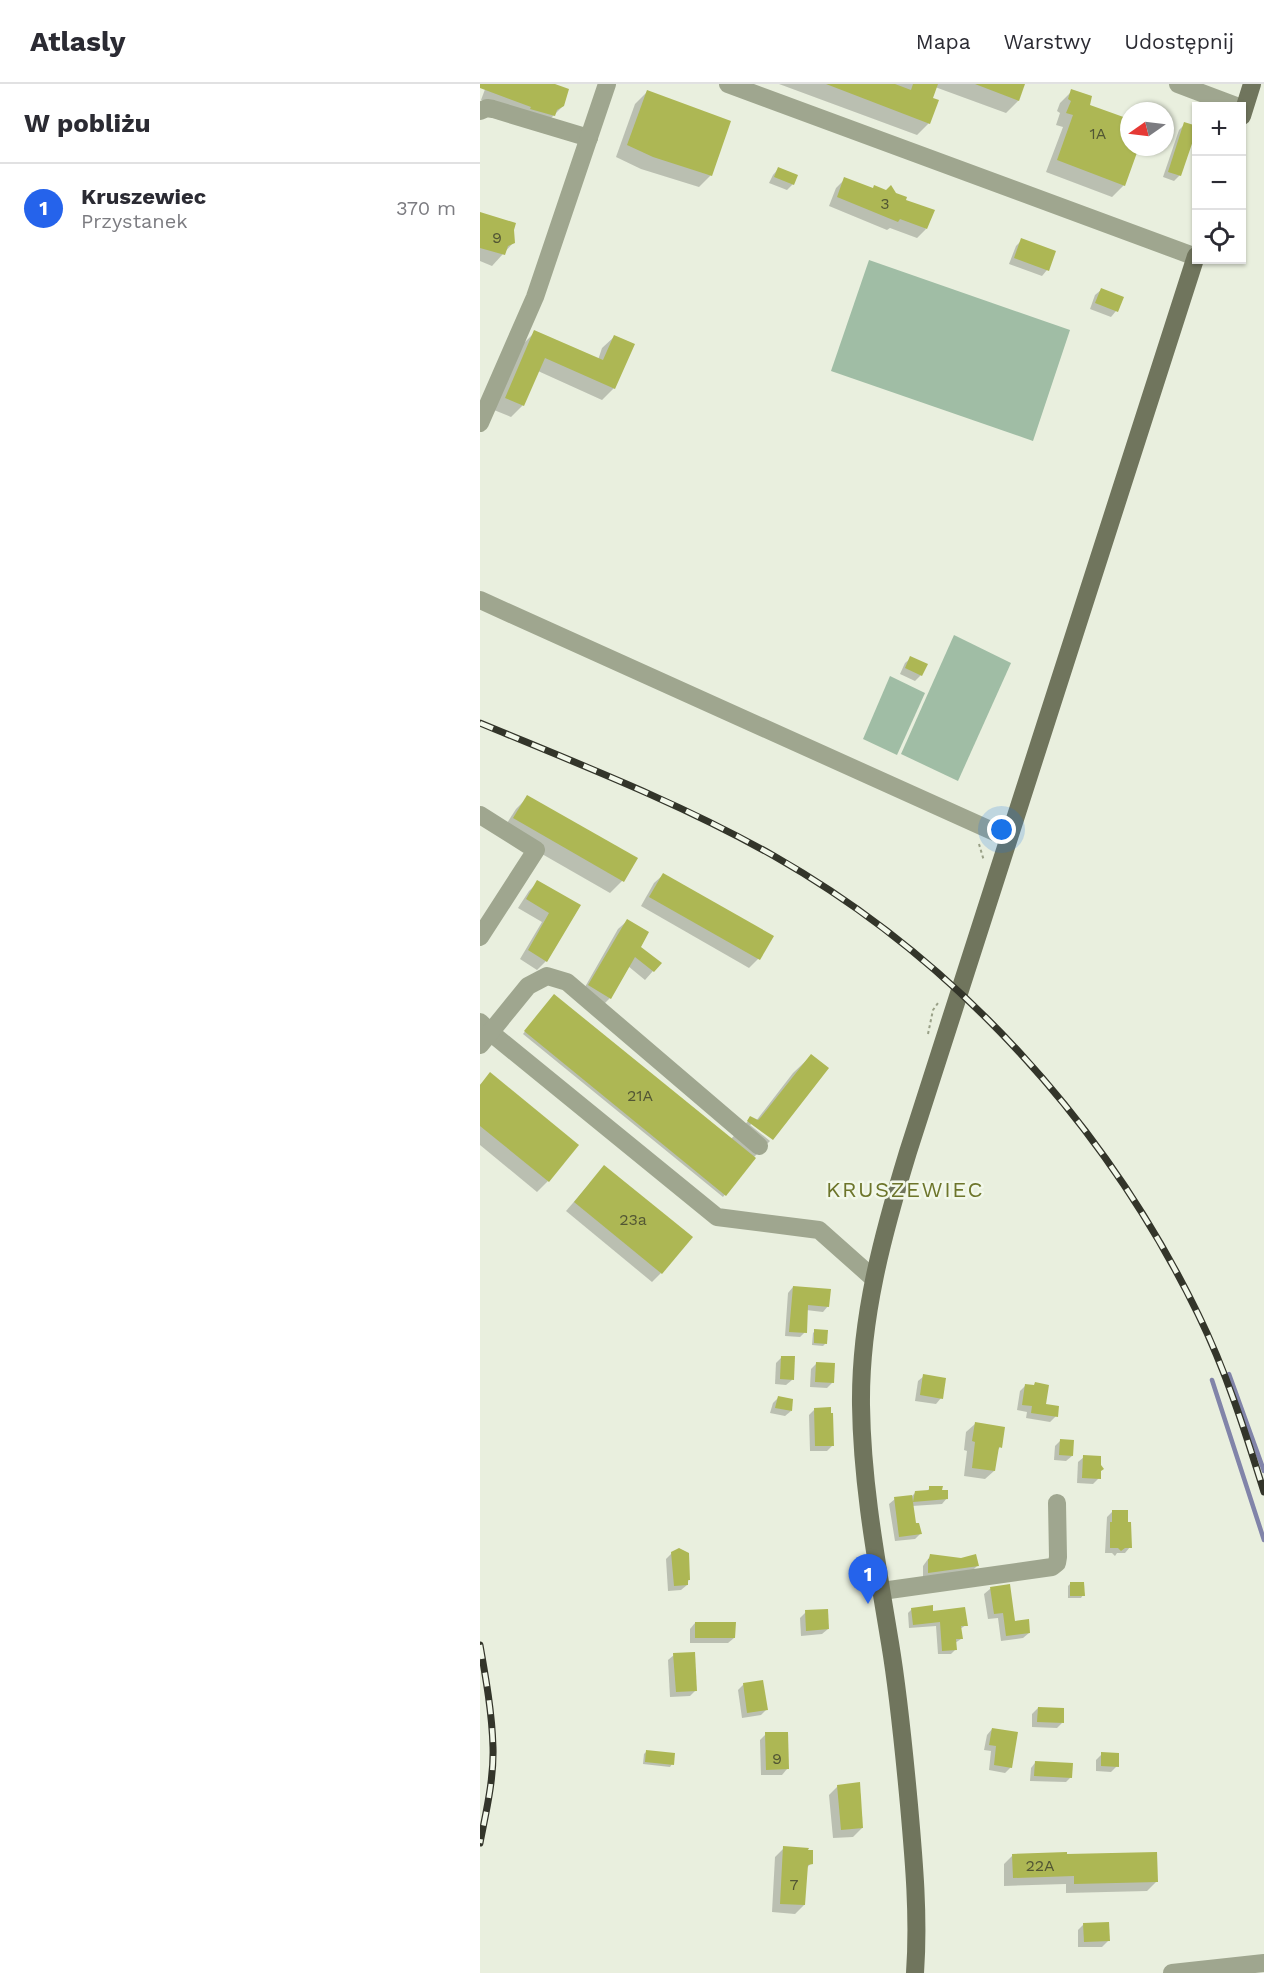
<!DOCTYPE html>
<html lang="pl">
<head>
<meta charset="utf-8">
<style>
  body { margin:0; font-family:"Work Sans",sans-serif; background:#f2f2f3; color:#2b2b33 }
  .controls { position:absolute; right:18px; top:18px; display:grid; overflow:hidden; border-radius:0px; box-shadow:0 2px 4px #0004 }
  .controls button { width:54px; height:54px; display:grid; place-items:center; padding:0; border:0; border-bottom:2px solid #e1e1e2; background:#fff; color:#2b2b33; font:30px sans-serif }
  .compass { position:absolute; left:640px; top:18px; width:54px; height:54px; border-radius:50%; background:#fff; box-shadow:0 2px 4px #0004; rotate:256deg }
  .you { position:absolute; left:522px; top:746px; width:21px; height:21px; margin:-15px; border:4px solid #fff; border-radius:50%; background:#1a73e8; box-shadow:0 0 0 9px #1a73e833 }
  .badge { display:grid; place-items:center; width:39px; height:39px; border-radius:50%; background:#2563eb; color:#fff; font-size:20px; font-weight:700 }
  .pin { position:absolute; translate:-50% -50px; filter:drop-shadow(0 2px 3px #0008) }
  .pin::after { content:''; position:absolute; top:32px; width:21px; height:18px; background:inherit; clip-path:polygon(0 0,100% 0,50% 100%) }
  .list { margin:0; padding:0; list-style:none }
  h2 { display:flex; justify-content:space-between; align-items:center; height:78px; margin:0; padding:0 24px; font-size:26px }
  h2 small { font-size:20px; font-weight:400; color:#7c7c81 }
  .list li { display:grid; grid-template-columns:39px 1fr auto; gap:18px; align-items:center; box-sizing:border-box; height:90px; padding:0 24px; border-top:2px solid #e1e1e2 }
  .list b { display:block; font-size:22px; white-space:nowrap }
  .list p { margin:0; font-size:20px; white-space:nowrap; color:#7c7c81 }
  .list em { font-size:20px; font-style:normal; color:#7c7c81 }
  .icon { flex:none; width:33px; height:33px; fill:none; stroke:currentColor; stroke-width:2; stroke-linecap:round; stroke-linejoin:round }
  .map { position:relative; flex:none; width:784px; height:1889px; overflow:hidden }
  header { display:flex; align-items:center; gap:36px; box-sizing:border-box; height:84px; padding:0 30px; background:#fff; border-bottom:2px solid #e1e1e2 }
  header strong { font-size:28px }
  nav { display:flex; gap:33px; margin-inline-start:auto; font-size:21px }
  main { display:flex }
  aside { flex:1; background:#fff }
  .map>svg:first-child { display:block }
  .green { fill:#a0bda5 }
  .shadow { fill:#0003 }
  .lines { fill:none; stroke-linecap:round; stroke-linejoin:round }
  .stream { stroke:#8184a9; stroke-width:4.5 }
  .building { fill:#adb754 }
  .path { stroke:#99a087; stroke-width:2; stroke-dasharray:3 3; stroke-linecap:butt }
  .minor { stroke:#9fa68f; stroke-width:18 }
  .major { stroke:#70755d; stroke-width:18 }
  .rail-casing { stroke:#33352a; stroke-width:7 }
  .rail { stroke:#f2f8ea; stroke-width:4.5; stroke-dasharray:14; stroke-linecap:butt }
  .labels { text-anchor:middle; stroke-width:5; stroke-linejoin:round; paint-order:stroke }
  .number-label { font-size:16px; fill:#525634 }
  .quarter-label { font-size:22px; letter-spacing:1.5px; fill:#6d752b; stroke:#f2f8ea }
</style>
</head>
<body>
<header>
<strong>Atlasly</strong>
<nav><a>Mapa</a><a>Warstwy</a><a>Udostępnij</a></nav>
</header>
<main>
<aside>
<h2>W pobliżu<small></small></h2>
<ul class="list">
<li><span class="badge">1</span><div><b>Kruszewiec</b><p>Przystanek</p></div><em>370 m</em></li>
</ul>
</aside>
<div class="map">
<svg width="784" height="1889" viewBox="0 0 784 1889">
  <rect width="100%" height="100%" fill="#e9efde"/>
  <g class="green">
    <path d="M389,176L590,246L553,357L351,287Z"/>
    <path d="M474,551L531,579L478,697L421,670Z"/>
    <path d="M410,592L445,609L417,671L383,655Z"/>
  </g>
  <g class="shadow">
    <path d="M7,0H70L83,22L65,40L1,16Z"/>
    <path d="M299,0H544L538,17L526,29L455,3L451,15L449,39L437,51Z"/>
    <path d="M592,7L649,63H658L644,101L632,113L566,88L583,43L576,41L580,29L577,27L580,19Z"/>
    <path d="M167,8L231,91L219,103L161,85L136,73L155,20Z"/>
    <path d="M705,40L700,91L694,97L683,93L699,46Z"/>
    <path d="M298,85L313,100L307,106L289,99L293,91Z"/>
    <path d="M365,95L392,105L415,111L424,116L446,145L437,154L410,144L407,146L349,122L356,104Z"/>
    <path d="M0,130L33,159L12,182L0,177Z"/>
    <path d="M542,156L567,186L562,192L529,180L536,162Z"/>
    <path d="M621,206L636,227L631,233L610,225L615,211Z"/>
    <path d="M55,248L118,276L122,264L134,253V304L122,316L58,287L43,321L31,333L14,326L43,260Z"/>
    <path d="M431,574L441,591L435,597L420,590L425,579Z"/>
    <path d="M48,713L156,775L142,797L130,809L22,747L36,725Z"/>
    <path d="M183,791L292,852L278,875L269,884L161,822L174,799Z"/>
    <path d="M58,798L99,822L66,877L57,886L40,875L62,838L38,824L49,807Z"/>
    <path d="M147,837L159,863L180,879L165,896L148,882L130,914L122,922L101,910L138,845Z"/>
    <path d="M72,914L251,1055L271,1034L276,1037L313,989L331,972L292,1054L273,1039L270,1041L290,1057L273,1074L243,1113L43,950Z"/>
    <path d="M10,990L68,1097L57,1108L0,1061V1001Z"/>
    <path d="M124,1083L181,1189L172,1198L86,1127Z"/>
    <path d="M313,1203L348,1222L343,1228L326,1226L325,1248L320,1253L305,1252L308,1209Z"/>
    <path d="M335,1247L346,1259L343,1262L332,1261L333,1249Z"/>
    <path d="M302,1273L312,1296L306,1301L295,1300L296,1279Z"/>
    <path d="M337,1279L353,1298L347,1304L330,1303L331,1285Z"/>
    <path d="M444,1292L461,1314L456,1320L435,1317L438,1297Z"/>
    <path d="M545,1302L576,1332L570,1338L546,1334L547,1328L537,1326L540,1307Z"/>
    <path d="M298,1314L311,1327L305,1332L290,1329L293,1319Z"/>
    <path d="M334,1326L353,1361L347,1367H330L329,1331Z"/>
    <path d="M495,1340L520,1363L517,1367L514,1387L505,1395L484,1392L487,1367L484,1366L486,1348Z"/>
    <path d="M581,1356L592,1372L586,1377L574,1376L575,1362Z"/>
    <path d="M604,1373L619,1387V1394L613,1400L597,1399L598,1378Z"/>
    <path d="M450,1404L461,1407L467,1414L462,1420L432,1422L434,1441L440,1450L435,1455L415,1457L409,1420L415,1415L431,1413L436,1408H446Z"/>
    <path d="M632,1428L650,1463L645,1469H637L635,1472L632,1469H625L627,1433Z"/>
    <path d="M192,1469L209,1495L207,1501L201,1506L188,1507L186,1475Z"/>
    <path d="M451,1471L498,1481L492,1487L443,1494V1482Z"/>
    <path d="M590,1500L603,1511L601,1514H588V1502Z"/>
    <path d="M529,1502L534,1538L549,1549L543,1554L521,1557L518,1534L508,1535L504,1510L510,1505Z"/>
    <path d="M432,1525L452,1528L486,1541L480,1545L481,1555L475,1559V1566L471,1570H458L456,1542L429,1544L428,1529Z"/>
    <path d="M326,1528L348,1545L342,1550L321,1552L320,1534Z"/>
    <path d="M215,1539L254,1554L248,1559H210V1545Z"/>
    <path d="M194,1571L216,1606L210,1612L190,1613L188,1576Z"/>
    <path d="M264,1600L286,1626L281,1631L262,1634L258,1606Z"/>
    <path d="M558,1624L582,1639L577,1644L552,1643V1630Z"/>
    <path d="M512,1645L531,1683L525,1689L509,1686L511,1667L504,1666L507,1651Z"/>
    <path d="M286,1650L307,1685L302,1691H281L280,1656Z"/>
    <path d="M167,1667L192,1680L190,1683L163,1680L164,1670Z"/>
    <path d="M622,1670L637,1682L631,1688L616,1687V1676Z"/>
    <path d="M555,1679L591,1693L586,1698L550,1697L551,1684Z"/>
    <path d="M358,1702L382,1744L373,1753L353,1754L349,1711Z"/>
    <path d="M304,1764L331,1779L326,1785L324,1821L315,1830L292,1828L295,1773Z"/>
    <path d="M533,1771H586L676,1798L667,1807L586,1809V1800L524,1802V1780Z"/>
    <path d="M604,1840L628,1857L622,1863H598V1846Z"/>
  </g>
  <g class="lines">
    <g class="stream">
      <path d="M749,1290L784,1387"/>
      <path d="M732,1296L784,1456"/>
    </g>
  </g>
  <g class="building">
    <path d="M0,0H75L89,5L84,22L77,26L75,32L50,25L51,23L0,4Z"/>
    <path d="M346,0H415L431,6L433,0H458L453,14L459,16L450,40Z"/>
    <path d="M495,0H545L539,17Z"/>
    <path d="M591,5L612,12L610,21L649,35V63H659L645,102L577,76L593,31L586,29L591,17L588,15Z"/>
    <path d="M167,6L251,37L232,92L173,73L147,61Z"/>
    <path d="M704,38L717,42V45L701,92L688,88Z"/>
    <path d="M298,83L318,91L314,101L294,93Z"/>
    <path d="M364,93L393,104L394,101L406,106L411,101L416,109L427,113L426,116L455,126L447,145L420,135L418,138L357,113Z"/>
    <path d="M0,128L36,139L34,146L35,159L28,162L25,171L0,164Z"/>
    <path d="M541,154L576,167L569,187L534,174Z"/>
    <path d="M621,204L644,213L638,228L615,219Z"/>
    <path d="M54,246L123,276L134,251L155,260L135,305L65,274L44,322L25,314Z"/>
    <path d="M430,572L448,580L442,592L425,584Z"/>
    <path d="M47,711L158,774L144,798L33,734Z"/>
    <path d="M183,789L294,852L280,876L169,813Z"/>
    <path d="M57,796L101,821L67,878L48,866L69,829L46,815Z"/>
    <path d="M147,835L169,848L161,863L182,879L174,888L155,873L131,915L108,901Z"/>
    <path d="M74,910L276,1074L246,1112L44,947Z"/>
    <path d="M331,970L349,984L293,1056L267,1037L270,1032L278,1036L281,1033Z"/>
    <path d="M10,988L99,1061L69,1098L0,1042V1001Z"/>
    <path d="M124,1081L213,1153L182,1190L94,1118Z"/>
    <path d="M313,1202L351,1205L349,1223L328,1221L327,1249L309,1248Z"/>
    <path d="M334,1245L348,1246L347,1260L334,1259Z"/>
    <path d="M301,1272H315L314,1296L300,1295Z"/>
    <path d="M336,1278L355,1279L354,1299L335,1298Z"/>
    <path d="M443,1290L466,1294L463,1315L440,1311Z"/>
    <path d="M555,1298L569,1301L566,1320L579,1322L578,1333L551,1329L552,1322L542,1321L545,1300L554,1301Z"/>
    <path d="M298,1312L313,1315L312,1327L295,1324Z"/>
    <path d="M351,1323V1329H353L354,1362H335L334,1324Z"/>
    <path d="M495,1338L525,1343L522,1364L519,1363L515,1387L492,1384L495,1358L492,1357Z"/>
    <path d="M580,1355L594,1356L593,1372L579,1371Z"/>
    <path d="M603,1371L621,1372V1381L624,1385L621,1387V1395L602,1394Z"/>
    <path d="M449,1402H463L462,1406H468V1415L433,1418L436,1439H439L442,1450L419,1453L414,1413L432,1411L433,1418L435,1407L449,1406Z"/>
    <path d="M632,1426H648V1438H651L652,1464H645L641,1467L638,1464H630V1438H632Z"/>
    <path d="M199,1464L209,1469L210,1496H208V1501L194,1502L191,1468Z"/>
    <path d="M450,1470L481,1474L496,1470L499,1482L448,1489V1475H449Z"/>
    <path d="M590,1498H604L605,1512H590Z"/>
    <path d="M530,1500L535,1537L549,1535L550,1549L526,1552L523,1529L514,1530L510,1503Z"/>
    <path d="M453,1521V1527L485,1523L488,1542H481L483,1555H476L477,1566L462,1567L460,1538L433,1541L431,1524Z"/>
    <path d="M348,1525L349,1545L326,1547L325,1526Z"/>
    <path d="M215,1538H256L255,1554H215Z"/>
    <path d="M215,1568L217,1607L196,1608L193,1569Z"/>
    <path d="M283,1596L288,1626L267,1629L263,1599Z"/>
    <path d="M558,1623L584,1624V1639L557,1638Z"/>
    <path d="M512,1644L538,1648L532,1684L514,1681L516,1662L509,1661Z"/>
    <path d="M285,1648H308L309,1685L286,1686Z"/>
    <path d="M166,1666L195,1669L194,1681L165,1678Z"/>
    <path d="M621,1668L639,1669V1683L621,1682Z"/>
    <path d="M555,1677L593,1679L592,1694L554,1692Z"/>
    <path d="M380,1698L383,1744L361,1746L357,1701Z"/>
    <path d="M303,1762L329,1764L328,1766H333V1780L328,1781L325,1821L300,1820Z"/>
    <path d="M587,1768V1770L677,1768L678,1798L594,1800V1792L533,1794L532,1770Z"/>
    <path d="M629,1838L630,1857L604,1858L603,1839Z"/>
  </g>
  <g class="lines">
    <g class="path">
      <path d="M499,760L504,777"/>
      <path d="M448,950L453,926L458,919"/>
    </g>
    <g class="minor">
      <path d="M248,0L716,173"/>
      <path d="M698,0L756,22"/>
      <path d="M0,27L7,24L13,25L109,54"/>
      <path d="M0,339L55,213L127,0"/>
      <path d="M0,516L528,754"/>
      <path d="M0,731L56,766L0,853"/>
      <path d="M0,938L10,948L237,1133L339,1146L393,1194"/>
      <path d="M0,961L48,902L67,892L87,898L279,1062"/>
      <path d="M402,1507L572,1483L577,1479L578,1473L577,1419"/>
      <path d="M692,1889L784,1879"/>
    </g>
    <g class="major">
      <path d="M762,32L772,0"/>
      <path d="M435,1889C439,1833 434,1777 429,1721C424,1667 419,1613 410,1559C397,1480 382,1401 381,1321C380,1234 403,1150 428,1068L716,172"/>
    </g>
    <g class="rail-casing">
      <g id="rail">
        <path d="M0,639C99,680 200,719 294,772C477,876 626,1041 718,1230C746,1287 765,1347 784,1408"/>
        <path d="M0,1561C6,1595 12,1629 13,1663C14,1695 6,1728 0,1759"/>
      </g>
    </g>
    <use href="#rail" class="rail"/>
  </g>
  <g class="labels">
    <g class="number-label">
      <text x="618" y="55">1A</text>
      <text x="405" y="125">3</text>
      <text x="17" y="159">9</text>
      <text x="160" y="1017">21A</text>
      <text x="153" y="1141">23a</text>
      <text x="297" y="1680">9</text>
      <text x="560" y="1787">22A</text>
      <text x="314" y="1806">7</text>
    </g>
    <g class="quarter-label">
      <text x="425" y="1113">KRUSZEWIEC</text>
    </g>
  </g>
</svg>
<div class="controls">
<button>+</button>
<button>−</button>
<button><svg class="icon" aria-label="locate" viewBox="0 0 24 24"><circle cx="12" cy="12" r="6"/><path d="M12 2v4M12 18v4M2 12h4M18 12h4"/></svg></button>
</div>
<svg class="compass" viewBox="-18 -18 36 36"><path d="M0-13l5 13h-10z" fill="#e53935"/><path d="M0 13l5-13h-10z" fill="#7c7c81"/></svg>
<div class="you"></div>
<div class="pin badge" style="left:388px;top:1520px">1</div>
</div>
</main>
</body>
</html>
